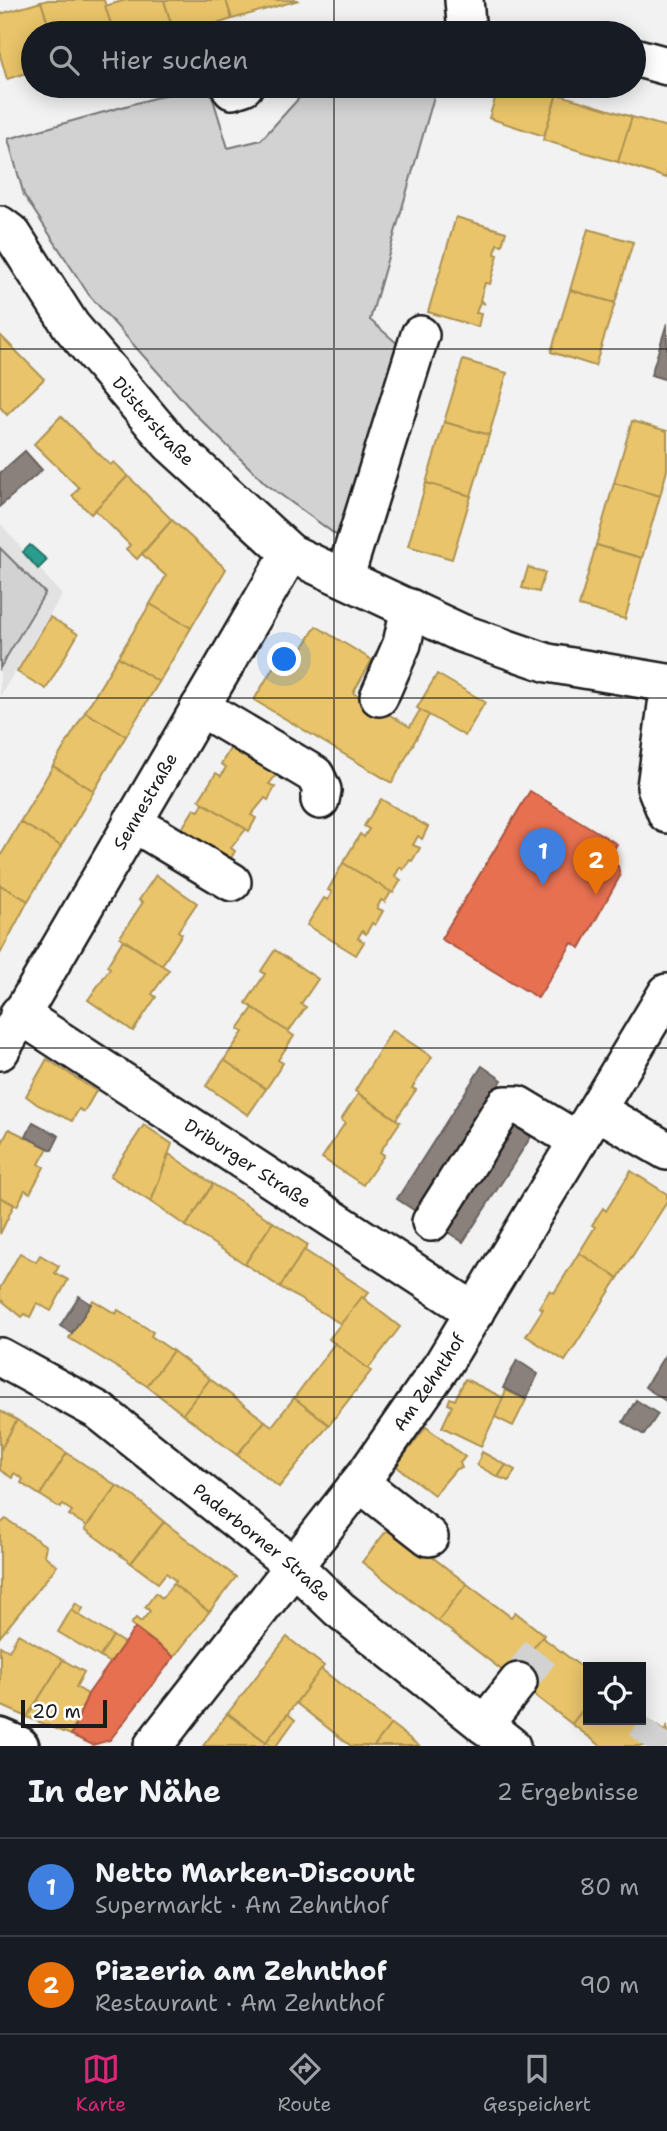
<!DOCTYPE html>
<html lang="de">
<head>
<meta charset="utf-8">
<style>
  body { margin:0; font-family:"Shantell Sans",sans-serif; background:#20242c; color:#f1f3f6 }
  .controls { position:absolute; right:21px; bottom:21px; display:grid; overflow:hidden; border-radius:0px; box-shadow:0 4px 18px #0003 }
  .controls button { width:63px; height:63px; display:grid; place-items:center; padding:0; border:0; border-bottom:2px solid #363941; background:#171b24; color:#f1f3f6; font:35px sans-serif }
  .scale { position:absolute; left:21px; bottom:18px; width:86px; box-sizing:border-box; padding-left:7px; border:4px solid #1c1c1c; border-top:0; font-size:19px; line-height:24px; white-space:nowrap; color:#1c1c1c; -webkit-text-stroke:5px #fff; paint-order:stroke }
  .you { position:absolute; left:285px; top:660px; width:24px; height:24px; margin:-18px; border:5px solid #fff; border-radius:50%; background:#1a73e8; box-shadow:0 0 0 10px #1a73e833 }
  .badge { display:grid; place-items:center; width:46px; height:46px; border-radius:50%; background:#db2777; color:#fff; font-size:23px; font-weight:700 }
  .pin { position:absolute; translate:-50% -58px; filter:drop-shadow(0 2px 4px #0008) }
  .pin::after { content:''; position:absolute; top:37px; width:24px; height:21px; background:inherit; clip-path:polygon(0 0,100% 0,50% 100%) }
  .list { margin:0; padding:0; list-style:none }
  h2 { display:flex; justify-content:space-between; align-items:center; height:91px; margin:0; padding:0 28px; font-size:30px }
  h2 small { font-size:23px; font-weight:400; color:#9ea1a6 }
  .list li { display:grid; grid-template-columns:46px 1fr auto; gap:21px; align-items:center; box-sizing:border-box; height:98px; padding:0 28px; border-top:2px solid #363941 }
  .list b { display:block; font-size:26px; white-space:nowrap }
  .list p { margin:0; font-size:23px; white-space:nowrap; color:#9ea1a6 }
  .list em { font-size:23px; font-style:normal; color:#9ea1a6 }
  .icon { flex:none; width:38px; height:38px; fill:none; stroke:currentColor; stroke-width:2; stroke-linecap:round; stroke-linejoin:round }
  .map { position:relative; flex:none; width:667px; height:1746px; overflow:hidden }
  .search { position:absolute; background:#171b24; box-shadow:0 4px 18px #0003; left:21px; right:21px; top:21px; height:77px; display:flex; align-items:center; gap:18px; box-sizing:border-box; padding:0 24px; border-radius:38px; color:#9ea1a6; font-size:26px }
  .sheet { height:287px; background:#171b24 }
  nav { display:flex; justify-content:space-around; align-items:center; box-sizing:border-box; height:98px; border-top:2px solid #363941; background:#171b24; font-size:19px; color:#9ea1a6 }
  nav a { display:grid; justify-items:center; gap:4px }
  nav .on { color:#db2777 }
  .map>svg:first-child { display:block }
  .built { fill:#e2e2e2 }
  .green { fill:#d2d2d2; stroke:#777; stroke-width:2 }
  .homes { fill:#e9c46a; stroke:#ac9253; stroke-width:2 }
  .shops { fill:#e76f51; stroke:#aa5641; stroke-width:2 }
  .schools { fill:#2a9d8f; stroke:#26766c; stroke-width:2 }
  .industry { fill:#8a817c; stroke:#69635f; stroke-width:2 }
  .lines { fill:none; stroke-linecap:round; stroke-linejoin:round }
  .minor-tunnel { stroke:#d2d2d2; stroke-width:37; stroke-dasharray:37 18; stroke-linecap:butt }
  .minor-casing { stroke:#1c1c1c; stroke-width:42 }
  .major-casing { stroke:#1c1c1c; stroke-width:44 }
  .minor { stroke:#fff; stroke-width:37 }
  .major { stroke:#fff; stroke-width:38 }
  .grid { fill:none; stroke:#1c1c1c; stroke-width:2; stroke-opacity:0.55 }
  .labels { text-anchor:middle; stroke-width:7; stroke-linejoin:round; paint-order:stroke }
  .street-label { font-size:18px; fill:#1c1c1c; stroke:#fff }
</style>
</head>
<body>
<div class="map">
<svg width="667" height="1746" viewBox="0 0 667 1746">
  <rect width="100%" height="100%" fill="#f2f2f2"/>
  <filter id="ink" filterUnits="userSpaceOnUse"><feTurbulence type="fractalNoise" baseFrequency=".0143" numOctaves="2"/><feDisplacementMap in="SourceGraphic" scale="14" xChannelSelector="R" yChannelSelector="G"/><feConvolveMatrix kernelMatrix="1 2 1 2 8 2 1 2 1" color-interpolation-filters="sRGB"/></filter>
  <g filter="url(#ink)">
    <path class="built" d="M0,523L62,595L0,696Z"/>
    <g class="green">
      <path d="M197,86H209L228,148L261,140L310,86H437L370,320L398,344L339,537L266,484L197,416L89,295L24,195L8,139Z"/>
      <path d="M0,548L45,593L0,668Z"/>
    </g>
    <g class="homes">
      <path d="M48,0H104L114,33H51L41,2Z"/>
      <path d="M126,0H164L174,33H114L105,6Z"/>
      <path d="M164,0H226L232,19L191,32L174,33Z"/>
      <path d="M226,0H299L232,19Z"/>
      <path d="M41,2L51,33H33V71L7,79L0,55V14Z"/>
      <path d="M487,86H524L537,90L539,86H544L558,90L544,136L489,118L495,99L483,96Z"/>
      <path d="M557,94L632,117L618,162L543,140Z"/>
      <path d="M632,117L667,127V178L618,162Z"/>
      <path d="M456,217L506,232L502,245L497,244L495,254L498,255L490,284L485,283L480,300L485,304L480,302L476,313L481,314L478,327L428,312Z"/>
      <path d="M588,229L633,242L615,303L570,290Z"/>
      <path d="M570,290L615,303L595,366L551,352Z"/>
      <path d="M0,335L44,379L7,415L0,407Z"/>
      <path d="M463,360L507,373L489,435L444,422Z"/>
      <path d="M61,416L110,465L114,462L128,476L91,514L72,496L79,488L34,444Z"/>
      <path d="M632,421L667,431V470L660,496L614,483Z"/>
      <path d="M444,422L489,435L471,496L426,483Z"/>
      <path d="M128,476L172,520L137,559L126,549L130,545L95,510Z"/>
      <path d="M426,483L471,496L452,559L408,546Z"/>
      <path d="M614,483L660,496L642,558L596,545Z"/>
      <path d="M172,520L226,569L191,628L150,604L166,576L142,554Z"/>
      <path d="M596,545L642,558L625,619L579,606Z"/>
      <path d="M528,567L545,573L539,592L522,588Z"/>
      <path d="M150,604L191,628L159,682L118,657Z"/>
      <path d="M50,617L78,634L46,689L17,672Z"/>
      <path d="M316,626L372,660L353,693L410,727L420,710L429,715L392,783L254,700L283,651L296,659Z"/>
      <path d="M118,657L159,682L126,736L85,712Z"/>
      <path d="M437,674L485,702L465,736L417,708Z"/>
      <path d="M85,712L126,736L94,791L53,766Z"/>
      <path d="M237,737L284,765L269,784L275,787L268,800L265,798L251,815L256,818L249,831L199,800L216,773L221,776L226,767L221,764Z"/>
      <path d="M53,766L94,791L61,846L20,822Z"/>
      <path d="M381,799L428,827L422,839L418,836L413,845L420,848L412,861L410,860L403,870L400,867L395,876L401,880L393,893L343,863L360,834L364,837L369,829L364,826Z"/>
      <path d="M203,803L246,829L231,848L235,851L225,869L175,840L194,809L199,811Z"/>
      <path d="M20,822L61,846L28,901L0,885V857Z"/>
      <path d="M343,863L391,892L385,902L381,900L377,908L383,911L375,925L372,923L366,934L362,931L358,938L364,942L356,955L307,925L324,898L328,900L332,892L328,890Z"/>
      <path d="M156,875L197,903L178,931L182,934L162,965L120,937L143,902L139,900Z"/>
      <path d="M0,885L28,901L0,954Z"/>
      <path d="M123,940L169,970L152,994L156,997L133,1031L88,1000L110,968L107,966Z"/>
      <path d="M275,950L318,979L301,1004L306,1007L288,1032L246,1003L265,974L261,971Z"/>
      <path d="M253,1008L294,1036L278,1060L283,1063L266,1089L224,1060L243,1032L238,1029Z"/>
      <path d="M392,1030L432,1057L412,1088L416,1090L396,1119L355,1091Z"/>
      <path d="M47,1059L96,1091L84,1112L79,1109L72,1121L38,1105L26,1096Z"/>
      <path d="M224,1060L266,1089L248,1115L206,1086Z"/>
      <path d="M358,1094L400,1122L380,1152L384,1155L363,1185L322,1158L345,1123L341,1120Z"/>
      <path d="M144,1125L172,1144L151,1202L110,1176Z"/>
      <path d="M9,1129L48,1148L39,1164L44,1167L30,1193L25,1190L17,1206L0,1197V1147Z"/>
      <path d="M169,1154L213,1184L186,1226L151,1202Z"/>
      <path d="M631,1171L667,1194V1202L618,1278L579,1253L595,1227L592,1225L603,1208L606,1211Z"/>
      <path d="M213,1184L273,1222L245,1264L186,1226Z"/>
      <path d="M0,1197L14,1205L0,1234Z"/>
      <path d="M273,1222L308,1245L280,1287L245,1264Z"/>
      <path d="M304,1250L369,1292L341,1324L280,1287Z"/>
      <path d="M20,1253L36,1262L40,1255L59,1266L55,1273L68,1280L51,1311L37,1303L30,1317L25,1314L22,1317L0,1299V1288Z"/>
      <path d="M579,1253L618,1278L565,1361L526,1336L543,1309L539,1307L550,1290L554,1293Z"/>
      <path d="M362,1297L400,1327L368,1369L329,1339Z"/>
      <path d="M93,1300L116,1314L118,1310L153,1332L151,1336L173,1351L147,1386L69,1338Z"/>
      <path d="M335,1343L371,1371L329,1425L294,1398Z"/>
      <path d="M173,1351L210,1379L183,1414L147,1386Z"/>
      <path d="M210,1379L265,1421L237,1455L183,1414Z"/>
      <path d="M465,1379L504,1398L481,1446L442,1427L452,1406L448,1404L450,1398L455,1400Z"/>
      <path d="M506,1390L526,1400L513,1426L495,1417Z"/>
      <path d="M294,1398L329,1425L279,1487L237,1455L265,1421L272,1426Z"/>
      <path d="M0,1411L17,1420L0,1451Z"/>
      <path d="M17,1420L67,1453L40,1495L21,1483L23,1479L14,1473L12,1478L0,1470V1451Z"/>
      <path d="M426,1427L465,1457L460,1463L462,1468L456,1469L434,1495L396,1466Z"/>
      <path d="M482,1452L506,1465L498,1477L477,1465Z"/>
      <path d="M67,1453L117,1486L87,1526L69,1515L72,1511L63,1505L60,1508L40,1495Z"/>
      <path d="M506,1465L515,1470L509,1481L498,1477Z"/>
      <path d="M117,1486L130,1493L164,1522L131,1563L85,1529Z"/>
      <path d="M6,1519L46,1546L44,1555L57,1566L0,1637V1524Z"/>
      <path d="M164,1522L236,1577L209,1612L173,1584L176,1581L166,1573L158,1583L131,1563Z"/>
      <path d="M391,1525L467,1584L438,1621L362,1562Z"/>
      <path d="M173,1584L209,1612L174,1657L131,1624L136,1618L141,1622L150,1611L145,1607L156,1593L162,1598Z"/>
      <path d="M467,1584L511,1617L515,1612L544,1635L511,1677L438,1621Z"/>
      <path d="M76,1603L83,1608L79,1616L71,1611Z"/>
      <path d="M71,1610L113,1636L100,1657L58,1632Z"/>
      <path d="M18,1634L63,1660L27,1717L0,1705V1646L9,1651Z"/>
      <path d="M113,1636L124,1643L110,1663L100,1657Z"/>
      <path d="M287,1637L324,1666L266,1742L228,1713Z"/>
      <path d="M542,1637L588,1672V1703L572,1724L511,1677Z"/>
      <path d="M63,1660L84,1672L76,1687L89,1695L71,1735L27,1717Z"/>
      <path d="M321,1669L391,1724L374,1746H351L296,1703Z"/>
      <path d="M588,1703V1720H641V1715L664,1731L652,1746H601L572,1724Z"/>
      <path d="M227,1714L266,1742L263,1746H203Z"/>
      <path d="M288,1714L295,1720L276,1746H270L266,1742Z"/>
      <path d="M391,1724L399,1730L419,1746H374Z"/>
      <path d="M667,1727V1746H652L664,1731Z"/>
    </g>
    <g class="shops">
      <path d="M530,791L617,844L609,857L611,863L618,866L620,876L580,948L572,943L538,998L441,939Z"/>
      <path d="M135,1628L174,1657L110,1740L93,1745L71,1735L88,1694Z"/>
    </g>
    <path class="schools" d="M30,545L47,560L38,569L23,552Z"/>
    <g class="industry">
      <path d="M667,323V380L651,375Z"/>
      <path d="M25,451L42,470L0,506V473Z"/>
      <path d="M482,1066L502,1080L417,1212L397,1199Z"/>
      <path d="M515,1119L534,1132L463,1242L443,1229Z"/>
      <path d="M33,1122L59,1136L52,1150L26,1137Z"/>
      <path d="M79,1296L91,1304L72,1333L60,1326Z"/>
      <path d="M667,1352V1400L666,1401L645,1387Z"/>
      <path d="M517,1360L538,1374L526,1399L503,1388Z"/>
      <path d="M636,1400L658,1414L644,1435L623,1422Z"/>
    </g>
    <g class="lines">
      <g class="minor-tunnel">
        <path d="M518,1682L548,1642"/>
        <path d="M644,1746L659,1727"/>
      </g>
      <g class="minor-casing">
        <g id="minor">
          <path d="M464,0L467,33"/>
          <path d="M634,57L667,66"/>
          <path d="M232,90L244,86"/>
          <path id="s1" d="M0,225L12,234L71,326L170,443L290,553L461,633L548,663L667,683"/>
          <path d="M345,576L420,335"/>
          <path d="M379,697L402,644L410,608"/>
          <path d="M667,705L656,787L667,814"/>
          <path d="M200,707L315,775L322,790L320,800"/>
          <path d="M132,822L232,882"/>
          <path id="s2" d="M19,1014L475,1312"/>
          <path id="s3" d="M0,1051L290,553"/>
          <path d="M598,1111L667,1151"/>
          <path d="M431,1222L505,1105H518L578,1141"/>
          <path id="s4" d="M0,1357L99,1411L295,1567L339,1609L511,1746"/>
          <path d="M360,1483L429,1537"/>
          <path d="M484,1725L518,1682"/>
          <path id="s5" d="M153,1746L367,1473L443,1364L667,993"/>
        </g>
      </g>
      <g class="major-casing">
        <path id="major" d="M0,1738L19,1746"/>
      </g>
      <use href="#minor" class="minor"/>
      <use href="#major" class="major"/>
    </g>
  </g>
  <path class="grid" d="M334,0V33M334,86V1746M0,349H667M0,698H667M0,1048H667M0,1397H667"/>
  <g class="labels">
    <g class="street-label">
      <text dy="6" stroke="none"><textPath href="#s1" startOffset="250">Düsterstraße</textPath></text>
      <text dy="6" stroke="none"><textPath href="#s3" startOffset="289">Sennestraße</textPath></text>
      <text dy="6" stroke="none"><textPath href="#s2" startOffset="273">Driburger Straße</textPath></text>
      <text dy="6" stroke="none"><textPath href="#s5" startOffset="457">Am Zehnthof</textPath></text>
      <text dy="6" stroke="none"><textPath href="#s4" startOffset="322">Paderborner Straße</textPath></text>
    </g>
  </g>
</svg>
<div class="controls">
<button><svg class="icon" aria-label="locate" viewBox="0 0 24 24"><circle cx="12" cy="12" r="6"/><path d="M12 2v4M12 18v4M2 12h4M18 12h4"/></svg></button>
</div>
<div class="scale">20 m</div>
<div class="you"></div>
<div class="pin badge" style="left:543px;top:886px;background:#3f7fe0">1</div>
<div class="pin badge" style="left:596px;top:895px;background:#e8710a">2</div>
<div class="search"><svg class="icon" aria-label="search" viewBox="0 0 24 24"><circle cx="10" cy="10" r="6"/><path d="M15 15l6 6"/></svg>Hier suchen</div>
</div>
<section class="sheet">
<h2>In der Nähe<small>2 Ergebnisse</small></h2>
<ul class="list">
<li><span class="badge" style="background:#3f7fe0">1</span><div><b>Netto Marken-Discount</b><p>Supermarkt · Am Zehnthof</p></div><em>80 m</em></li>
<li><span class="badge" style="background:#e8710a">2</span><div><b>Pizzeria am Zehnthof</b><p>Restaurant · Am Zehnthof</p></div><em>90 m</em></li>
</ul>
</section>
<nav>
<a class="on"><svg class="icon" aria-label="map" viewBox="0 0 24 24"><path d="M3 6l6-2 6 2 6-2v14l-6 2-6-2-6 2zM9 4v14M15 6v14"/></svg>Karte</a>
<a><svg class="icon" aria-label="directions" viewBox="0 0 24 24"><path d="M12 3l9 9-9 9-9-9zM9 14v-3h6M13 9l2 2-2 2"/></svg>Route</a>
<a><svg class="icon" aria-label="saved" viewBox="0 0 24 24"><path d="M7 4h10v16l-5-4-5 4z"/></svg>Gespeichert</a>
</nav>
</body>
</html>
